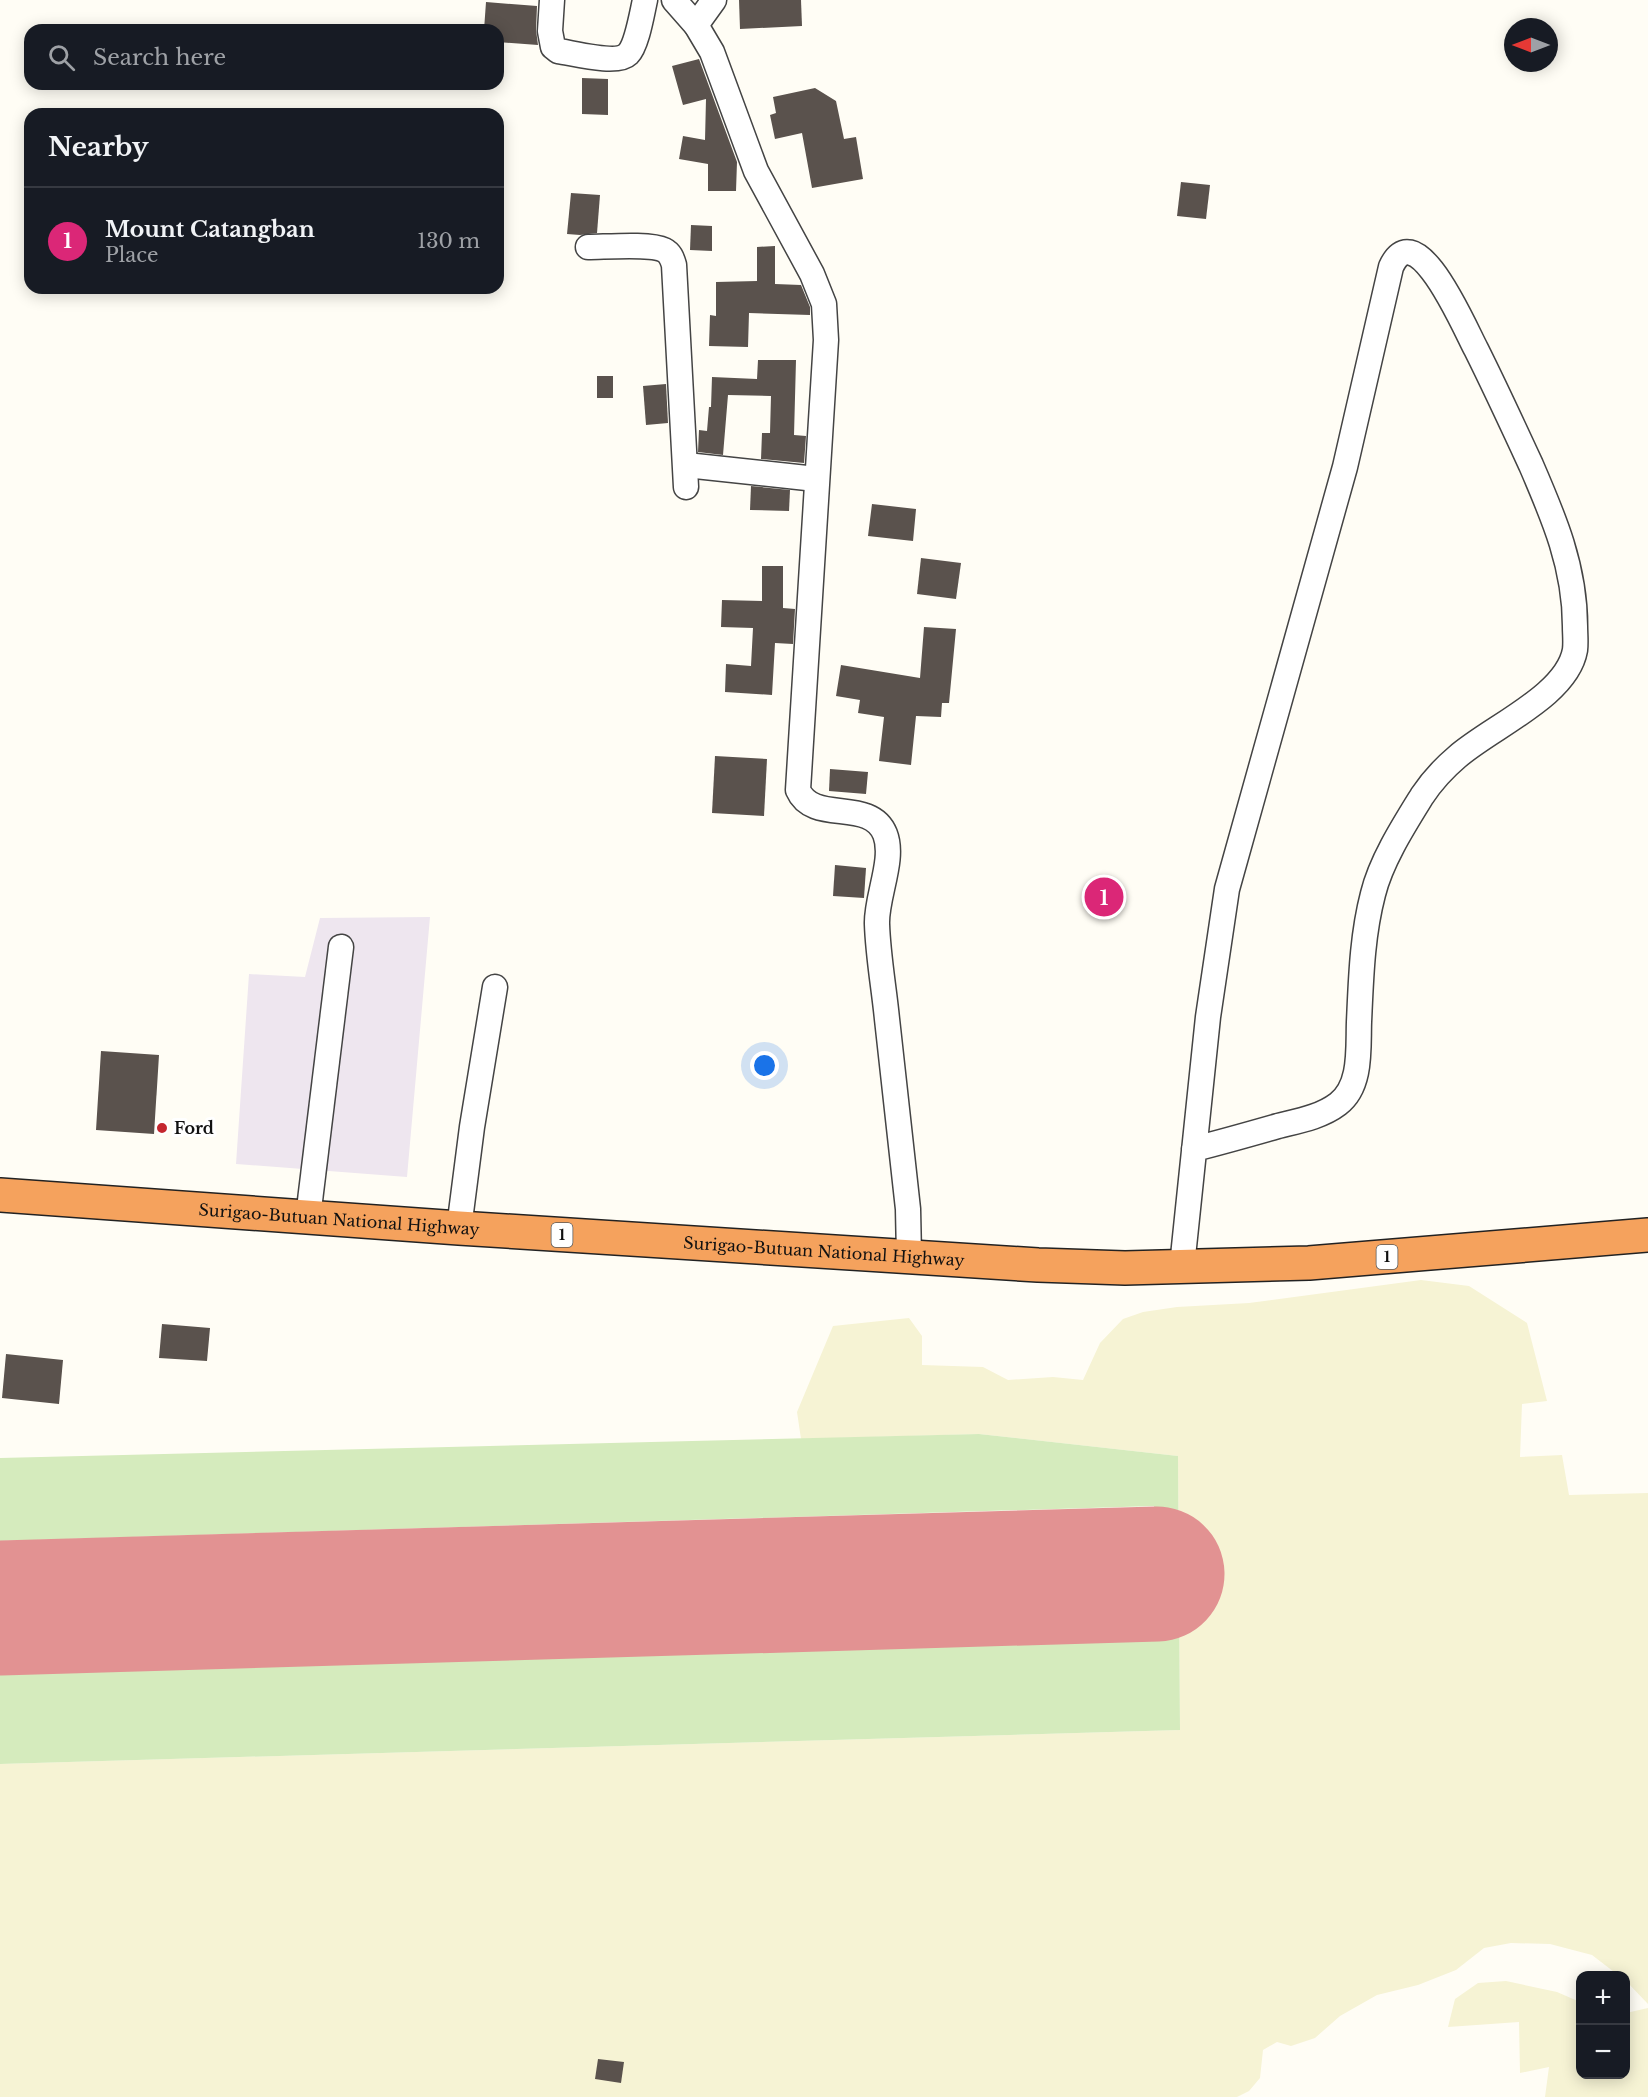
<!DOCTYPE html>
<html lang="en">
<head>
<meta charset="utf-8">
<style>
  body { margin:0; font-family:"Libre Baskerville",serif; background:#242831; color:#f1f3f6 }
  .controls { position:absolute; right:18px; bottom:18px; display:grid; overflow:hidden; border-radius:12px; box-shadow:0 3px 15px #0003 }
  .controls button { width:54px; height:54px; display:grid; place-items:center; padding:0; border:0; border-bottom:2px solid #363941; background:#171b24; color:#f1f3f6; font:30px sans-serif }
  .compass { position:absolute; left:1504px; top:18px; width:54px; height:54px; border-radius:50%; background:#171b24; box-shadow:0 3px 15px #0003; rotate:270deg }
  .you { position:absolute; left:765px; top:1066px; width:21px; height:21px; margin:-15px; border:4px solid #fff; border-radius:50%; background:#1a73e8; box-shadow:0 0 0 9px #1a73e833 }
  .badge { display:grid; place-items:center; width:39px; height:39px; border-radius:50%; background:#db2777; color:#fff; font-size:20px; font-weight:700 }
  .pin { position:absolute; translate:-50% -50%; border:3px solid #fff; box-shadow:0 2px 6px #0006 }
  .list { margin:0; padding:0; list-style:none }
  h2 { display:flex; justify-content:space-between; align-items:center; height:78px; margin:0; padding:0 24px; font-size:26px }
  h2 small { font-size:20px; font-weight:400; color:#9ea1a6 }
  .list li { display:grid; grid-template-columns:39px 1fr auto; gap:18px; align-items:center; box-sizing:border-box; height:108px; padding:0 24px; border-top:2px solid #363941 }
  .list b { display:block; font-size:22px; white-space:nowrap }
  .list p { margin:0; font-size:20px; white-space:nowrap; color:#9ea1a6 }
  .list em { font-size:20px; font-style:normal; color:#9ea1a6 }
  .icon { flex:none; width:33px; height:33px; fill:none; stroke:currentColor; stroke-width:2; stroke-linecap:round; stroke-linejoin:round }
  .map { position:relative; flex:none; width:1648px; height:2097px; overflow:hidden }
  .search { position:absolute; background:#171b24; box-shadow:0 3px 15px #0003; left:24px; top:24px; width:480px; height:66px; display:flex; align-items:center; gap:15px; box-sizing:border-box; padding:0 21px; border-radius:18px; color:#9ea1a6; font-size:22px }
  .panel { position:absolute; background:#171b24; box-shadow:0 3px 15px #0003; left:24px; top:108px; width:480px; height:186px; border-radius:18px }
  .map>svg:first-child { display:block }
  .industrial { fill:#eee6ef }
  .farmland { fill:#f6f3d4 }
  .green { fill:#d5ebbd }
  .lines { fill:none; stroke-linecap:round; stroke-linejoin:round }
  .runway { stroke:#e29292; stroke-width:135 }
  .building { fill:#5a524d }
  .minor-casing { stroke:#444; stroke-width:27 }
  .highway-casing { stroke:#222; stroke-width:36 }
  .minor { stroke:#fff; stroke-width:24 }
  .highway { stroke:#f5a25d; stroke-width:33 }
  .poi-dot { fill:#c4262e; stroke:#fff; stroke-width:2 }
  .labels { text-anchor:middle; stroke-width:6; stroke-linejoin:round; paint-order:stroke }
  .shield { fill:#fff; stroke:#585858; stroke-width:1.5 }
  .shield-label { font-size:15px; font-weight:bold; fill:#111 }
  .poi-label { font-size:16px; font-weight:bold; fill:#111; stroke:#fff; text-anchor:start }
  .street-label { font-size:16px; fill:#111; stroke:#fff }
</style>
</head>
<body>
<div class="map">
<svg width="1648" height="2097" viewBox="0 0 1648 2097">
  <rect width="100%" height="100%" fill="#fffdf5"/>
  <path class="industrial" d="M430,917L407,1177L236,1164L249,974L305,977L320,918Z"/>
  <g class="farmland">
    <path d="M1421,1280L1469,1286L1527,1323L1547,1401L1522,1404L1520,1457L1562,1455L1569,1495L1648,1493V2004L1626,1981V1976L1618,1975L1592,1955L1550,1944L1511,1943L1484,1948L1456,1970L1418,1985L1377,1995L1340,2016L1315,2038L1291,2046L1277,2042L1263,2050L1260,2078L1249,2091L1237,2097H0V1764L1180,1730L1178,1456L979,1434L801,1439L797,1412L833,1326L909,1318L922,1336V1365L983,1367L1008,1380L1053,1377L1083,1380L1100,1343L1123,1319L1143,1312L1177,1307L1249,1303Z"/>
    <path d="M1506,1981L1557,1992L1580,2002V2074H1626V2013L1648,2008V2097H1545L1549,2067L1520,2073L1519,2022L1448,2027L1455,1999L1478,1983Z"/>
  </g>
  <path class="green" d="M979,1434L1178,1456L1180,1730L0,1764V1674L1158,1639L1154,1506L0,1541V1458Z"/>
  <g class="lines">
    <path class="runway" d="M0,1608L1157,1574"/>
  </g>
  <g class="building">
    <path d="M739,0H801L802,26L740,29Z"/>
    <path d="M486,2L537,6L536,30L538,45L498,42V30H484Z"/>
    <path d="M699,59L737,162L736,191H708V164L679,159L683,136L705,140L706,99L683,105L672,66Z"/>
    <path d="M582,78L608,79V115L582,114Z"/>
    <path d="M815,88L836,101L844,139L856,137L863,179L812,188L802,133L775,139L770,115L776,113L773,97Z"/>
    <path d="M1181,182L1210,185L1206,219L1177,216Z"/>
    <path d="M571,193L600,195L597,233L580,235L567,234Z"/>
    <path d="M691,225L712,226V251L690,250Z"/>
    <path d="M775,246V284L801,285L810,307V315L749,313L748,347L709,346L710,315L716,316V282L757,281V247Z"/>
    <path d="M758,360H796L794,435L806,436L804,463L761,459L762,433H770L771,396L728,395L723,455L698,452L699,430L707,431L709,407H711L712,377L757,379Z"/>
    <rect x="597" y="376" width="16" height="22"/>
    <path d="M666,384L668,423L646,425L643,386Z"/>
    <path d="M751,486L790,490L789,511L750,510Z"/>
    <path d="M872,504L916,509L913,541L868,536Z"/>
    <path d="M921,558L961,563L956,599L917,594Z"/>
    <path d="M762,566H783V608L795,609L793,644L775,643L772,695L725,692L726,664L751,666L753,628L721,627L722,600L762,601Z"/>
    <path d="M924,627L956,629L949,703H942L941,717L916,716L911,765L879,761L884,717L858,713L860,700L836,696L841,665L920,678Z"/>
    <path d="M715,756L767,759L764,816L712,813Z"/>
    <path d="M830,769L868,772L866,794L829,791Z"/>
    <path d="M835,865L866,868L864,898L833,896Z"/>
    <path d="M101,1051L159,1055L154,1134L96,1130Z"/>
    <path d="M162,1324L210,1328L207,1361L159,1358Z"/>
    <path d="M6,1354L63,1360L59,1404L2,1398Z"/>
    <path d="M598,2059L624,2062L621,2083L595,2079Z"/>
  </g>
  <g class="lines">
    <g class="minor-casing">
      <g id="minor">
        <path d="M552,0L550,31L553,47L558,51C573,53 617,65 628,54C637,45 642,13 645,0"/>
        <path d="M674,0L696,25L712,52L756,171L812,274L824,304L826,340L798,790C813,825 870,797 885,834C895,859 876,897 877,924C878,956 884,988 887,1019C894,1082 901,1146 908,1209L909,1256"/>
        <path d="M696,25L714,0"/>
        <path d="M588,247C605,247 650,243 664,250C670,253 672,258 674,265L686,487"/>
        <path d="M686,465L816,479"/>
        <path d="M308,1217L341,947"/>
        <path d="M459,1228L472,1127L495,987"/>
        <path d="M1182,1266L1208,1017L1227,889L1345,467L1391,267C1416,211 1466,331 1476,349C1495,387 1513,426 1531,465C1554,518 1575,567 1575,626C1575,634 1576,642 1575,650C1567,696 1491,727 1457,757C1444,768 1432,781 1422,796C1404,825 1381,861 1373,894C1362,936 1361,979 1359,1022C1358,1048 1362,1086 1338,1104C1321,1117 1298,1121 1278,1126C1250,1134 1222,1142 1194,1149"/>
      </g>
    </g>
    <g class="highway-casing">
      <g id="highway">
        <path id="s1" d="M0,1195L459,1228L1038,1265L1125,1268L1309,1263L1648,1235"/>
      </g>
    </g>
    <use href="#minor" class="minor"/>
    <use href="#highway" class="highway"/>
  </g>
  <circle class="poi-dot" cx="162" cy="1128" r="6"/>
  <g class="labels">
    <g class="shield">
      <rect x="551.5" y="1223" width="21" height="24" rx="4.5"/>
      <rect x="1376.5" y="1245" width="21" height="24" rx="4.5"/>
    </g>
    <g class="shield-label">
      <text x="562" y="1240">1</text>
      <text x="1387" y="1262">1</text>
    </g>
    <g class="poi-label">
      <text x="174" y="1134">Ford</text>
    </g>
    <g class="street-label">
      <text dy="6" stroke="none"><textPath href="#s1" startOffset="340">Surigao-Butuan National Highway</textPath></text>
      <text dy="6" stroke="none"><textPath href="#s1" startOffset="826">Surigao-Butuan National Highway</textPath></text>
    </g>
  </g>
</svg>
<div class="controls">
<button>+</button>
<button>−</button>
</div>
<svg class="compass" viewBox="-18 -18 36 36"><path d="M0-13l5 13h-10z" fill="#e53935"/><path d="M0 13l5-13h-10z" fill="#9ea1a6"/></svg>
<div class="you"></div>
<div class="pin badge" style="left:1104px;top:897px">1</div>
<div class="search"><svg class="icon" aria-label="search" viewBox="0 0 24 24"><circle cx="10" cy="10" r="6"/><path d="M15 15l6 6"/></svg>Search here</div>
<section class="panel">
<h2>Nearby<small></small></h2>
<ul class="list">
<li><span class="badge">1</span><div><b>Mount Catangban</b><p>Place</p></div><em>130 m</em></li>
</ul>
</section>
</div>
</body>
</html>
